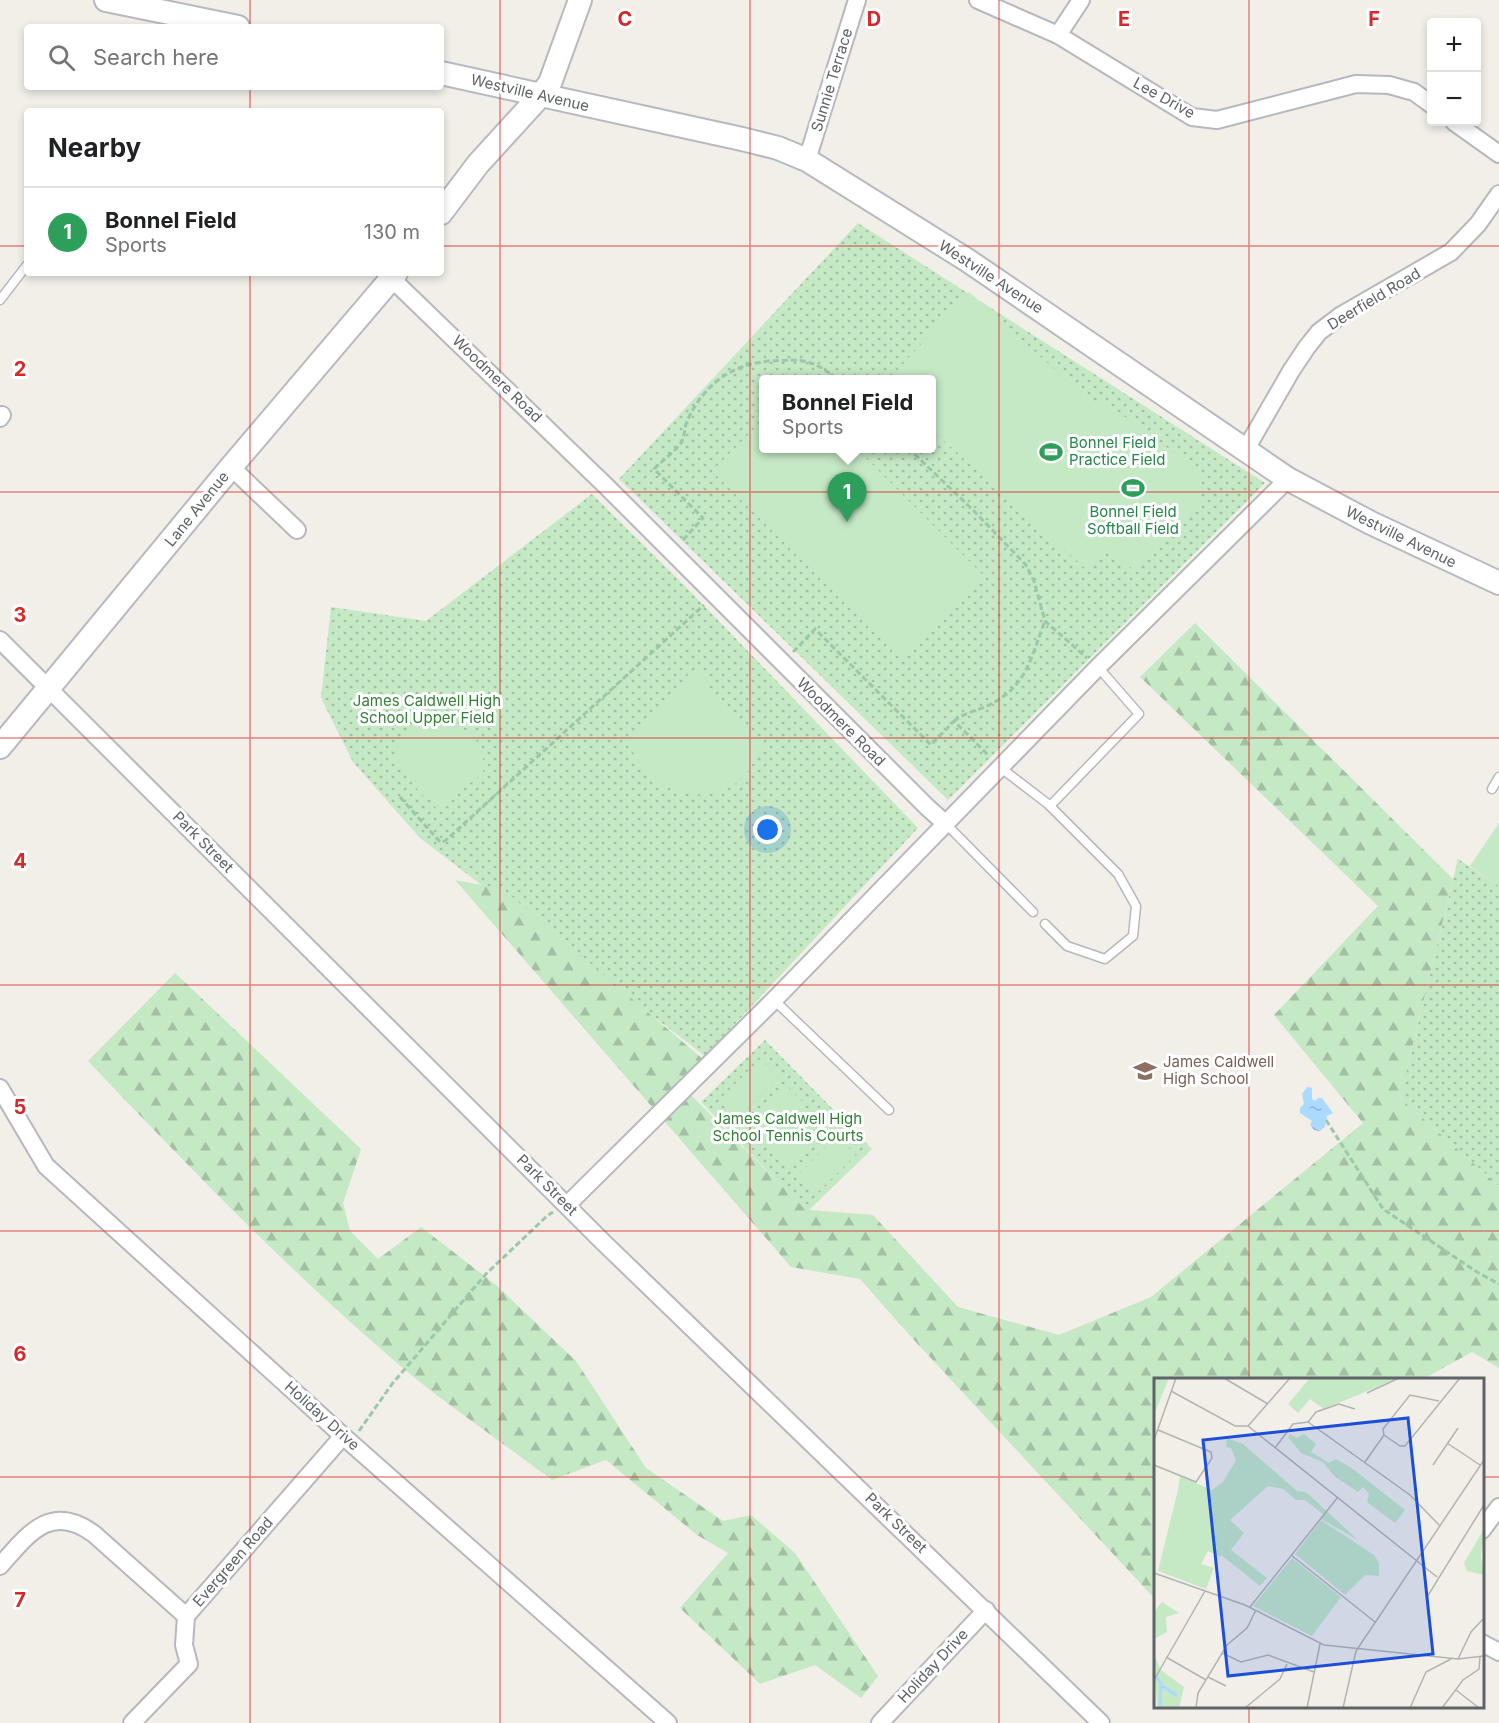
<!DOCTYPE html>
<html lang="en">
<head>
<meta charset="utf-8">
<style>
  body { margin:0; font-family:Inter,sans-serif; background:#f2f2f2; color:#202124 }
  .controls { position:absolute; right:18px; top:18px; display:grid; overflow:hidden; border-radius:6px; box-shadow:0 3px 9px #0003 }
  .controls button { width:54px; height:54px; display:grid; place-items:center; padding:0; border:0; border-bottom:2px solid #e0e0e0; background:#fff; color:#202124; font:30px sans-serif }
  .you { position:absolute; left:768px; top:830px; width:21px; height:21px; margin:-15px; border:4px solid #fff; border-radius:50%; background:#1a73e8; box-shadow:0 0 0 9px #1a73e833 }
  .badge { display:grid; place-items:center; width:39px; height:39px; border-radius:50%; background:#b45309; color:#fff; font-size:20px; font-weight:700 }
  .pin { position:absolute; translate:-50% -50px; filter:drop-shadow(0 2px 3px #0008) }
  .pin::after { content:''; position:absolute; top:32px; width:21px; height:18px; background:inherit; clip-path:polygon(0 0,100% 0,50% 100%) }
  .popup { position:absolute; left:759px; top:375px; width:177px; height:78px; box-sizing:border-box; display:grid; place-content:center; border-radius:6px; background:#fff; filter:drop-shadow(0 2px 4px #0005); font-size:20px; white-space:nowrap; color:#757577 }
  .popup b { font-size:22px; color:#202124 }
  .popup::after { content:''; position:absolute; left:50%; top:100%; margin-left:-12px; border:12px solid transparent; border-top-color:#fff }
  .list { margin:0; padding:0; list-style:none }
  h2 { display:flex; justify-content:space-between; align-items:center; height:78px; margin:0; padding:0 24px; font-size:26px }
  h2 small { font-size:20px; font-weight:400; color:#757577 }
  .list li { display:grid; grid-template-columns:39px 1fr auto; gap:18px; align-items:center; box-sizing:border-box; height:90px; padding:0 24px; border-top:2px solid #e0e0e0 }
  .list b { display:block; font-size:22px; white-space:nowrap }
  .list p { margin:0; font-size:20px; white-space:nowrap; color:#757577 }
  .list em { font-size:20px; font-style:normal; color:#757577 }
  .icon { flex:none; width:33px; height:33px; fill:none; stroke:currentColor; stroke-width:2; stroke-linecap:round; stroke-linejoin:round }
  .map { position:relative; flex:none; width:1499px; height:1723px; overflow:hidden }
  .search { position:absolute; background:#fff; box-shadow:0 3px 9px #0003; left:24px; top:24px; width:420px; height:66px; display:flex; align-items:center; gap:15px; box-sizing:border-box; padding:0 21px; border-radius:6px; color:#757577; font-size:22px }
  .panel { position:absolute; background:#fff; box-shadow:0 3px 9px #0003; left:24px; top:108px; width:420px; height:168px; border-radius:6px }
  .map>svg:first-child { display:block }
  .green { fill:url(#green-dots); fill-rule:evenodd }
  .forest { fill:url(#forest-firs) }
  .pitch { fill:#c5e8c5 }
  .water { fill:url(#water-ripples) }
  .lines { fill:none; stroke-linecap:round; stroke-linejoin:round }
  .lane-casing { stroke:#b5b8bc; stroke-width:11 }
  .street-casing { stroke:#b5b8bc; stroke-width:20 }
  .secondary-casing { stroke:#b6babf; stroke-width:26 }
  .path { stroke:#9cc7a9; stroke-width:3; stroke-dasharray:6 3; stroke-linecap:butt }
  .lane { stroke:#fff; stroke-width:8 }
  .street { stroke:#fff; stroke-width:16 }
  .secondary { stroke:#fff; stroke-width:22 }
  .grid { fill:none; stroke:#d62828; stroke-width:1.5; stroke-opacity:0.55 }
  .labels { text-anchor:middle; stroke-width:6; stroke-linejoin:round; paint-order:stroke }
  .street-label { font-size:15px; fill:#5f6368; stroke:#fff }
  .leisure-label { font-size:15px; fill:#27864d; stroke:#fff; text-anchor:start }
  .park-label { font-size:15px; fill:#348238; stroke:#fff }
  .education-label { font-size:15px; fill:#785e54; stroke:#fff; text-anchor:start }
  .inset-river { fill:none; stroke:#aadaff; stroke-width:3 }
  .inset-road { fill:none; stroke:#b3b3b1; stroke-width:1.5 }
  .view { fill:#1d4ed8; fill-opacity:0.15; stroke:#1d4ed8; stroke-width:3 }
  .inset-edge { fill:none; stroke:#5f6368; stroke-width:3 }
  .grid-label { font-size:20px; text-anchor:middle; font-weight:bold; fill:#d62828; stroke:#fff; stroke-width:6; stroke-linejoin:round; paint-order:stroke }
</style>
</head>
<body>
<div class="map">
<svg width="1499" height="1723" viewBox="0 0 1499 1723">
  <defs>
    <pattern id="green-dots" width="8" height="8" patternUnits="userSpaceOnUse" patternTransform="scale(1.5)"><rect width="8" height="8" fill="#c5e8c5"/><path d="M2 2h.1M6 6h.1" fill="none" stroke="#a3c0a4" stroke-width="1.8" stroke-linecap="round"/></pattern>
    <pattern id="forest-firs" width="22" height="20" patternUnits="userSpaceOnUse" patternTransform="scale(1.5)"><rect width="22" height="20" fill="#c5e8c5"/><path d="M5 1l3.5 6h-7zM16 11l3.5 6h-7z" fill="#a3c0a4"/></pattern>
    <pattern id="water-ripples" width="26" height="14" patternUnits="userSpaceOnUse" patternTransform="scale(1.5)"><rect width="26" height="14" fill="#aadaff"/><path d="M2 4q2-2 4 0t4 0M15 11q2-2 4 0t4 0" fill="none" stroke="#8eb4d2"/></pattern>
  </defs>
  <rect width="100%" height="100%" fill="#f1efe8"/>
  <g class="green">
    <path d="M858,223L1265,483L948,800L619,479ZM763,380H931V448H763Z"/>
    <path d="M592,494L689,590L918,828L705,1056L420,838L353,762L321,698L331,607L426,621Z"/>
    <path d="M1458,859L1499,886V1186L1400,1098Z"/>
    <path d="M765,1040L872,1149L807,1212L701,1102Z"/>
  </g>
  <g class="forest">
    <path d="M1195,623L1453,879L1400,1098L1499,1186V1368L1472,1352L1423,1379L1156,1380L1155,1599L914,1340L860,1279L791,1267L455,880L503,889L704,1060L680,1084L807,1211L809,1210L873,1215L958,1307L1059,1335L1151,1297L1363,1123L1274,1015L1378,906L1140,677Z"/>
    <path d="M175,973L361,1149L343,1203L350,1231L378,1259L421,1227L496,1285L576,1361L646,1468L723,1521L751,1515L795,1553L878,1676L861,1698L815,1665L760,1684L680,1608L728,1553L697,1535L606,1460L552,1480C501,1441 446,1405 397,1363C287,1269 187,1165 88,1061Z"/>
  </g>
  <g class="pitch">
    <path d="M969,292L1094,405L1097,401L1110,406L1201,472L1200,503L1134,570L1107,548L1087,570L931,429V380L889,379Z"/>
    <path d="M763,420V448L857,449L982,574L899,657L712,471Z"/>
    <path d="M696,671L706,677V686L763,744C757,759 745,779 730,787C707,801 672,794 652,777C641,768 635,755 628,744L685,687L688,674Z"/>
    <path d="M420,721L452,723L472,734L483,751V773L451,799L449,806L436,808L430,794L423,796L393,760L403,735Z"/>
    <path d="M1499,823V886L1470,866Z"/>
    <path d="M760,1059L779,1077L738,1117L720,1099Z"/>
    <path d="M786,1085L804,1103L764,1143L745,1124Z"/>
    <path d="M812,1111L830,1129L790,1169L771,1151Z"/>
    <path d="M837,1136L856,1155L815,1195L797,1176Z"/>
  </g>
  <path class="water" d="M1307,1087L1312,1088V1099L1315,1101L1318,1098H1322L1333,1113L1327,1116L1325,1127L1319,1131L1314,1130L1310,1125L1312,1121L1300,1113V1108L1304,1104L1302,1094Z"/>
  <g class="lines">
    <g class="lane-casing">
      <g id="lane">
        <path d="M0,300L27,265"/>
        <path d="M1001,768L1048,804L1118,874L1136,906L1133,936L1105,959L1067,946L1045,924"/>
        <path d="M1492,789L1499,777"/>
        <path d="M1050,806L1139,714L1098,667"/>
        <path d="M946,824L1033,912"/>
        <path d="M774,1000L889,1110"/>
      </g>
    </g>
    <g class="street-casing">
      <g id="street">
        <path d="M978,0L1058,35L1192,117L1217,120L1356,84L1389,85L1414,92L1432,105"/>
        <path d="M1058,35L1081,0"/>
        <path d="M1454,122L1499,154"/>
        <path d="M807,160L857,0"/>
        <path d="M392,279L607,487L927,807L946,824"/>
        <path d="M0,418L2,415"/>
        <path d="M1246,449L1291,371L1307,347L1319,332L1340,316L1451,252L1478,224L1499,194"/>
        <path d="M231,467L297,530"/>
        <path d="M0,640L603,1242L1101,1723"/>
        <path d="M0,1088L46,1166L343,1436L668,1723"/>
        <path d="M567,1205L774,1000L1098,667L1288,479"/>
        <path d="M1482,1530L1499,1507"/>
        <path d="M0,1566C28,1534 51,1502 94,1534L186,1616"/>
        <path d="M1482,1643L1499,1652"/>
        <path d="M132,1723L189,1664L184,1645L186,1616L343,1436"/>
        <path d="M880,1723L986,1610"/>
      </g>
    </g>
    <g class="secondary-casing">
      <g id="secondary">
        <path d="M106,0L238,27"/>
        <path d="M441,73L742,139L778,148L807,160L967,260L1288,479L1371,523L1499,583"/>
        <path d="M441,213L478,164L540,96L550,83L580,0"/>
        <path d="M0,747L231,467L396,273"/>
      </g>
    </g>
    <g class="path">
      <path d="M908,448L973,510L1026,565L1034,581L1045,621L1087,658"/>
      <path d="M683,540L703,518L654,469C663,460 674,452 681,443C685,437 684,428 687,421C704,385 730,364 771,361C805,359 811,359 839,380"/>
      <path d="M793,652L815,629L931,745L954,721L989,756"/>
      <path d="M954,721C964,712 979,711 991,704C1028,685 1031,656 1045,621"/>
      <path d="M400,797L440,842L445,841L704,605"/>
      <path d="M1326,1120L1383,1209L1477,1272L1499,1284"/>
      <path d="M359,1431L392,1384L486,1274L547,1216L553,1212"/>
    </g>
    <use href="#lane" class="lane"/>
    <use href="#street" class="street"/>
    <use href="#secondary" class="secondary"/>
  </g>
  <path class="grid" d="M250,0V27M500,0V1723M750,0V1723M999,0V1723M1249,0V1380M250,87V111M0,246H27M441,246H1499M250,273V1723M0,492H1499M0,738H1499M0,985H1499M0,1231H1499M0,1477H1156M1482,1477H1499M1249,1706V1723"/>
  <defs>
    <g id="stadium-bare" transform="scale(1.8)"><path d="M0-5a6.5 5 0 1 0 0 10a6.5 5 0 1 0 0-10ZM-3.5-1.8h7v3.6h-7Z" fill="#2e9e5b" stroke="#fff" stroke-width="2.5" paint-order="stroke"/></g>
    <g id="school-bare" transform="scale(1.8)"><path d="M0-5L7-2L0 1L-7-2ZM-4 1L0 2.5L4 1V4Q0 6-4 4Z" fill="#8d6e63" stroke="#fff" stroke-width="2.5" paint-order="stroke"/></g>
  </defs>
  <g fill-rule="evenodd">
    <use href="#stadium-bare" x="1051" y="452"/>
    <use href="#stadium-bare" x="1133" y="488"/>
    <use href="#school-bare" x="1145" y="1071"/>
  </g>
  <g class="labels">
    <g class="street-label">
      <text transform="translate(832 80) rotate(-73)" y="5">Sunnie Terrace</text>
      <text transform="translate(530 93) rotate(13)" y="5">Westville Avenue</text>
      <text transform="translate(1164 98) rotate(29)" y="5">Lee Drive</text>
      <text transform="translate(991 277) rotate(33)" y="5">Westville Avenue</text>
      <text transform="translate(1374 299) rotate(-31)" y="5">Deerfield Road</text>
      <text transform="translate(497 379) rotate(44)" y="5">Woodmere Road</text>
      <text transform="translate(197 509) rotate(-51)" y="5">Lane Avenue</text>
      <text transform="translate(1401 537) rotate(26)" y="5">Westville Avenue</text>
      <text transform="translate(841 722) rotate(45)" y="5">Woodmere Road</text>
      <text transform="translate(203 842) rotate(45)" y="5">Park Street</text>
      <text transform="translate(547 1185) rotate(45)" y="5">Park Street</text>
      <text transform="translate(322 1416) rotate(42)" y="5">Holiday Drive</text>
      <text transform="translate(896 1523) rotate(44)" y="5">Park Street</text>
      <text transform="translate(233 1562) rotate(-49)" y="5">Evergreen Road</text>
      <text transform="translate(933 1666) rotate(-47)" y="5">Holiday Drive</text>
    </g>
    <g class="leisure-label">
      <text x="1069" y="448">Bonnel Field<tspan x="1069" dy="17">Practice Field</tspan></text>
      <text x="1133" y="517" text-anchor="middle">Bonnel Field<tspan x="1133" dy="17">Softball Field</tspan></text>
    </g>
    <g class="park-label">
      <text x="427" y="706">James Caldwell High<tspan x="427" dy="17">School Upper Field</tspan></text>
      <text x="788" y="1124">James Caldwell High<tspan x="788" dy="17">School Tennis Courts</tspan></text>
    </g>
    <g class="education-label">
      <text x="1163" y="1067">James Caldwell<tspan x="1163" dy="17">High School</tspan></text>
    </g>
  </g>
  <g transform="translate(1154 1378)">
    <rect width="330" height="330" fill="#f1efe8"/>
    <path d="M24,112L71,146L67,179L54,173L47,186L60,190L52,211L4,193ZM167,142L220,177L225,185V198L211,197L191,217L141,176ZM138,180L187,219L158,258L99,228Z" fill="#c5e8c5"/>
    <path d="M0,0H15L0,37ZM156,0H245L170,31L156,21L144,35L134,26ZM136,56L143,60L150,56L162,66L157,74L175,85L182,81L199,91L251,132L241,145L213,124L215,116L209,109L204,114L180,98L169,84L147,75L134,59ZM73,60L89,66L143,113L152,114L204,162L167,141L170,137L151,122H142L129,111L114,108L76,142L90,155L77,172L113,200L106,208L67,177L71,146L24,112L26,98L58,112L69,104L82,82L77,70L72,69ZM330,151L327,178L330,197L313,193L310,185ZM8,224L25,235L12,239L13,254L0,261V234ZM0,276L7,292L30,309L25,330H3Z" fill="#c5e8c5"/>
    <path d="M165 184a8 8 0 1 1 16 0a8 8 0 1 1-16 0ZM146,199L175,222L164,234L136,212ZM115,214H122L152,236L142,250L108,229Z" fill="#c5e8c5"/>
    <path class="inset-river" d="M0,296L7,306L6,330M7,307L23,318"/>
    <path class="inset-road" d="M70,0L114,26M17,13L81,48H94L283,199M213,15L245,0M154,44L162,34L185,26L201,31M94,48L136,0M230,57L246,68H251L306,0M0,62L22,0M293,65L326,87M121,70L139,46L154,44L256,117L286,148M211,84L230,57L229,51L256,17L285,23M0,87L42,104L58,80L57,74L4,52M279,87L304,50M137,177L221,244M0,195L91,227L170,267L304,281L330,278M273,219L330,127M96,229L184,119M68,275L87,284L114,277L160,294M12,279L52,302M304,281L317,254L330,240M54,299L72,308M0,302L51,213M302,312L325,330M42,330L44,315L73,267L93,250L102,232M91,330L126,301L133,286M153,330L166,266M189,330L202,273L330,82M256,330L272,294L297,281M288,330L309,302L325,291L326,279"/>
    <path class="view" d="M254,40L279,276L74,298L49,62Z"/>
    <rect width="330" height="330" class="inset-edge"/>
  </g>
  <g class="grid-label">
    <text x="625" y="26">C</text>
    <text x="874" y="26">D</text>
    <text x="1124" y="26">E</text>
    <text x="1374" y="26">F</text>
    <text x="20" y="376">2</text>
    <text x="20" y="622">3</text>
    <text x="20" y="868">4</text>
    <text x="20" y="1114">5</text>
    <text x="20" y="1361">6</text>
    <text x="20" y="1607">7</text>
  </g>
</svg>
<div class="controls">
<button>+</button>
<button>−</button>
</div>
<div class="you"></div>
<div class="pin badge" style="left:847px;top:522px;background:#2e9e5b">1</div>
<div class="popup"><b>Bonnel Field</b>Sports</div>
<div class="search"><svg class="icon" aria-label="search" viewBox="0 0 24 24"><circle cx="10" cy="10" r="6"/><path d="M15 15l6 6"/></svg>Search here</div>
<section class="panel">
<h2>Nearby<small></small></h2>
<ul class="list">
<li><span class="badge" style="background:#2e9e5b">1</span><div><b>Bonnel Field</b><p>Sports</p></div><em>130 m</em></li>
</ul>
</section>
</div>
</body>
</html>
